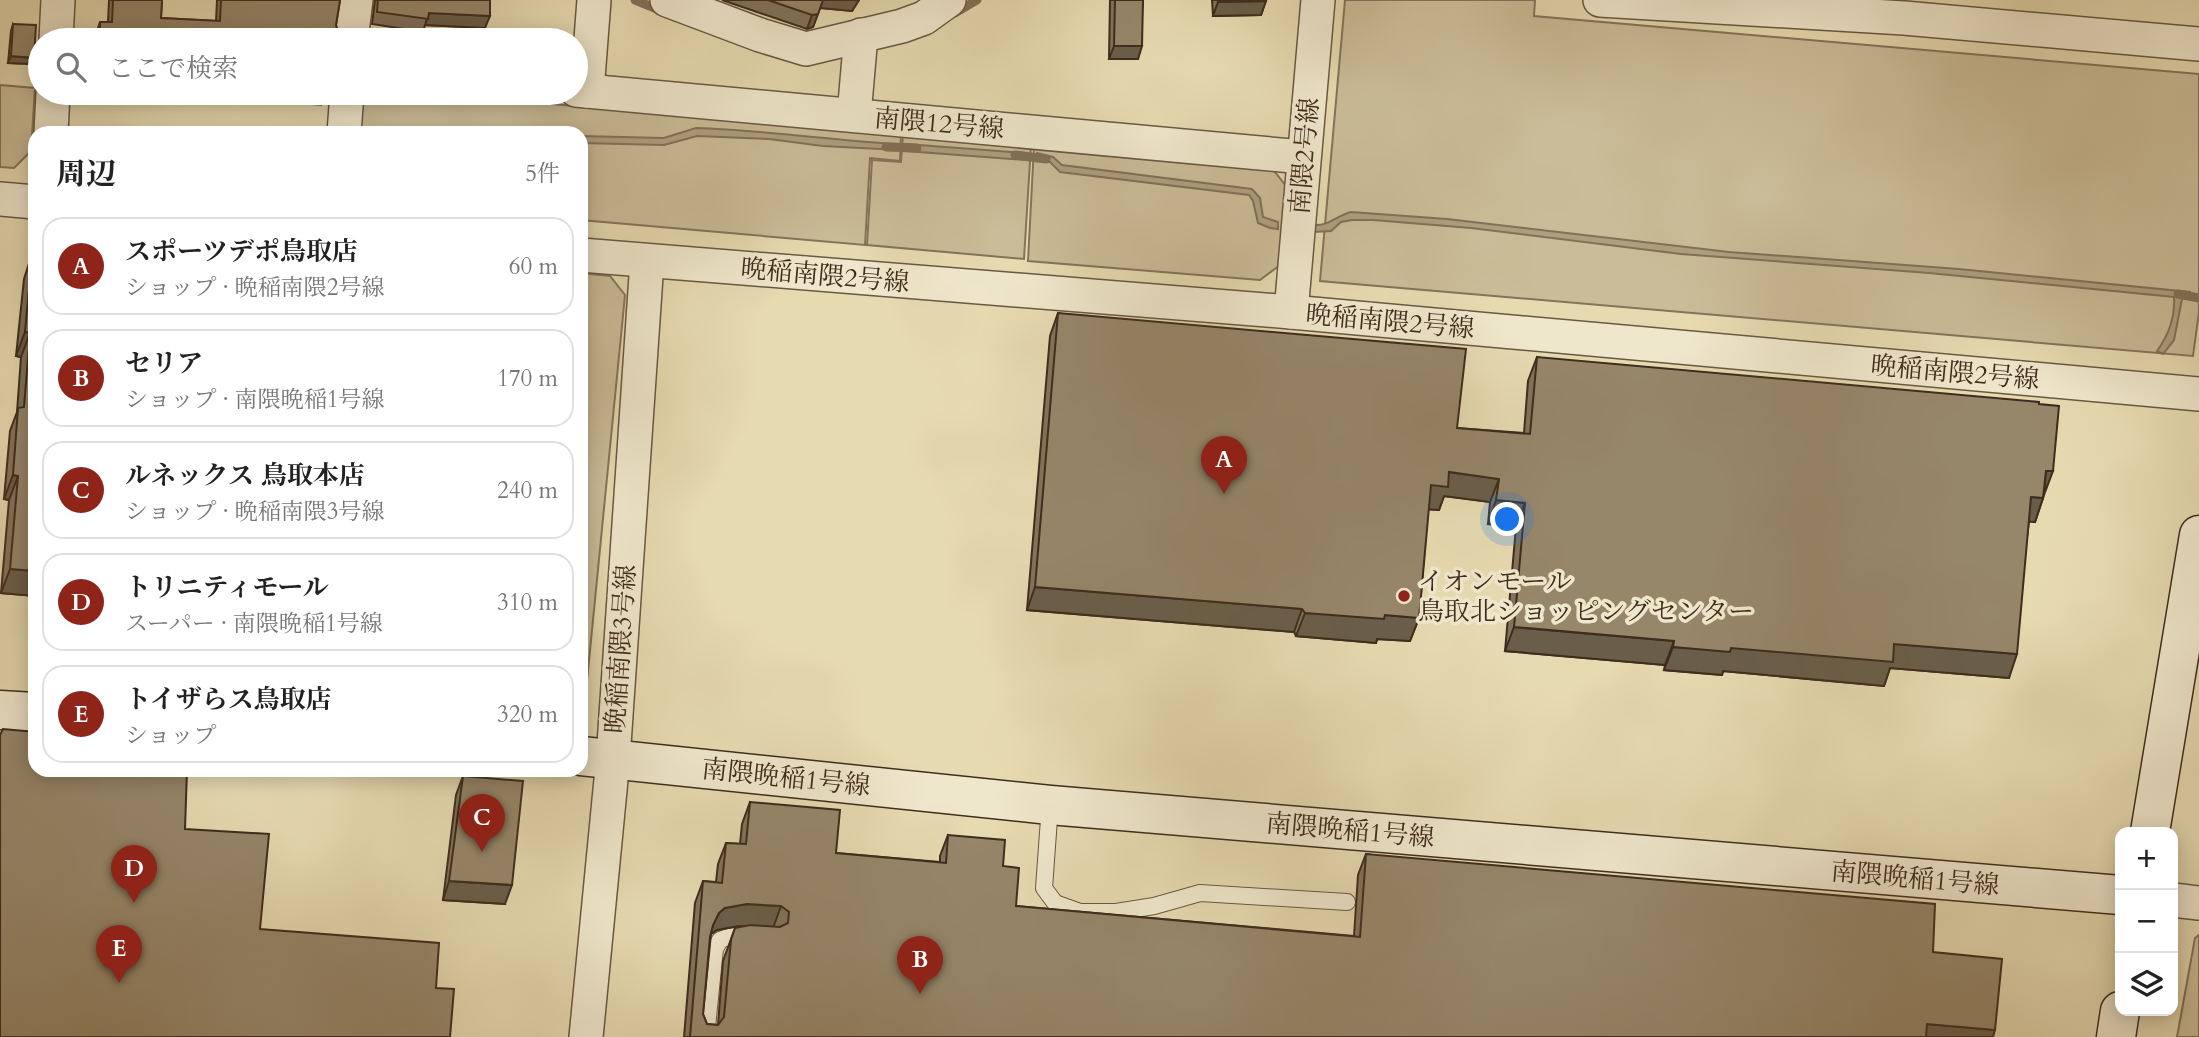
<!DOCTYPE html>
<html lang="ja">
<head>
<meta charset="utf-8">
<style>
  body { margin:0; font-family:Cardo,"Noto Serif JP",serif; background:#f6f6f6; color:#222 }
  .controls { position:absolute; right:21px; bottom:21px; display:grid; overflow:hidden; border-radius:14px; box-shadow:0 4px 18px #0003 }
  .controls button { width:63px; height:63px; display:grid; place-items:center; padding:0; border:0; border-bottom:2px solid #e0e0e0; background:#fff; color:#222; font:35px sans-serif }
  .you { position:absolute; left:1508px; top:520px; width:24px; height:24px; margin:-18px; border:5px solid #fff; border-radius:50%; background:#1a73e8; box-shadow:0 0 0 10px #1a73e833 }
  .badge { display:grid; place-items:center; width:46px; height:46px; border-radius:50%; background:#8f2418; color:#fff; font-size:23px; font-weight:700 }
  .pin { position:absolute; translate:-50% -58px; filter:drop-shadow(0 2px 4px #0008) }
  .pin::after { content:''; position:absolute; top:37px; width:24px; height:21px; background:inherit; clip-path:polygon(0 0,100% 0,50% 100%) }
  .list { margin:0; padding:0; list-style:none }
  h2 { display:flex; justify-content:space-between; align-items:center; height:91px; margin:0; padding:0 28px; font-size:30px }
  h2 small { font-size:23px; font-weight:400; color:#767676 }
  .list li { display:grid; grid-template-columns:46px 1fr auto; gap:21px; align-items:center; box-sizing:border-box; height:98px; margin:0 14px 14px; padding:0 14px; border:2px solid #e0e0e0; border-radius:21px }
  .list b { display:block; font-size:26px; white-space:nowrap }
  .list p { margin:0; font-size:23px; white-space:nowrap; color:#767676 }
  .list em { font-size:23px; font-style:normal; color:#767676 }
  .icon { flex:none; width:38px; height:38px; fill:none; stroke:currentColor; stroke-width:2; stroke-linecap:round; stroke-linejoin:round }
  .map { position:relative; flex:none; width:2199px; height:1037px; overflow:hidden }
  .search { position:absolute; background:#fff; box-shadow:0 4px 18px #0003; left:28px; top:28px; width:560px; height:77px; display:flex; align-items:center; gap:18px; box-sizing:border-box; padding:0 24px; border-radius:38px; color:#767676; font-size:26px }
  .panel { position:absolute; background:#fff; box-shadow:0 4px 18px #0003; left:28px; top:126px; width:560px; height:651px; border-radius:21px }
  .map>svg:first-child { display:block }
  .green { fill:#cabc98; stroke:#84745a; stroke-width:2 }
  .water { fill:#ad9f7f; stroke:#817158; stroke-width:2 }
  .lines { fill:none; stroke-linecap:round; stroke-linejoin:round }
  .stream { stroke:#817158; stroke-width:9 }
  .lane-casing { stroke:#695842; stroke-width:18 }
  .street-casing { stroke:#695842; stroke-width:36 }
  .secondary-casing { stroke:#3f2c1d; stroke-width:41 }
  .lane { stroke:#efe7cc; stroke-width:16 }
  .street { stroke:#efe7cc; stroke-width:33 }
  .secondary { stroke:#efe7cc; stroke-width:38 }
  .wall { fill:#81735b; stroke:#3f2c1d; stroke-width:2; fill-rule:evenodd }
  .shaded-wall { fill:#695e4a; stroke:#3f2c1d; stroke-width:2 }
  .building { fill:#96866a; stroke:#3f2c1d; stroke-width:2; fill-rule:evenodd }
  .poi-dot { fill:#8f2418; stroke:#efe7cc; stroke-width:2.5 }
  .labels { text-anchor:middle; stroke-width:7; stroke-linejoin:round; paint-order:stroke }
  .street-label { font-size:26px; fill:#3f2c1d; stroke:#efe7cc }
  .poi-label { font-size:26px; fill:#3f2c1d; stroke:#efe7cc; text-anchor:start }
</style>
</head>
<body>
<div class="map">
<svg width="2199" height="1037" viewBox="0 0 2199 1037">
  <rect width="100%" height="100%" fill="#e6dab1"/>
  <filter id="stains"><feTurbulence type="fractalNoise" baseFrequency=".00286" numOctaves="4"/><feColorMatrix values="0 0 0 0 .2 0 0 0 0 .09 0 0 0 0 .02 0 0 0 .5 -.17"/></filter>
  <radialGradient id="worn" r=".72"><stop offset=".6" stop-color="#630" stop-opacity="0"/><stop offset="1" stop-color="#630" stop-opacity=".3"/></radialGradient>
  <g class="green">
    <path d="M1345,0H1535L1534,16L2199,74V312L2193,356L1320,281Z"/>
    <path d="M0,85L35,88L31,151L14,168L0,167Z"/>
    <path d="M374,93H424L901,134L900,161L870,158L865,245L581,220V133H355L357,104Z"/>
    <path d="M903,134L1031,145L1024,259L867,245L872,160L901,162Z"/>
    <path d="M1034,146L1271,167L1286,186L1280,265L1260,280L1028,261Z"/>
    <path d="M581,273L610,276L625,295L586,691L581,696Z"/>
    <path d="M2199,935V1037H2177L2195,938Z"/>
  </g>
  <g class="water">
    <path d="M186,93H238L321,100V105Z"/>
    <path d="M696,128C763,130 830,140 897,144L898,150L823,146L769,139L697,136L664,145L581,143V136L664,138Z"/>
    <path d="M906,144L1026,153V160L906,151Z"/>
    <path d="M1037,153L1053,157L1062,165L1252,189L1260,198L1263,217L1278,222V229L1270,228L1258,223L1253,201L1249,195L1060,172L1050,162L1036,161Z"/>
    <path d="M1351,212L1447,219L1729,252L1959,269L2190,292V298L2182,299L2174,340L2163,354L2157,351C2169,334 2175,318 2174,297L1929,273L1681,254L1471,228L1373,220H1352L1341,222L1331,231L1314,232V225C1329,226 1336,216 1351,212Z"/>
  </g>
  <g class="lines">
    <g class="stream">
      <path d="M635,0L662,11"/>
      <path d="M955,13L977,0"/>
      <path d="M886,147L917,148"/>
      <path d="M1015,155L1046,159"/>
      <path d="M2178,294L2199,298"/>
    </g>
    <g class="lane-casing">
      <g id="lane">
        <path d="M1050,805L1044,888L1055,903L1080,912H1116L1154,906L1200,893L1347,902"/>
        <path d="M706,1037L715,949L720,940L731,936H751"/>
      </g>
    </g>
    <g class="street-casing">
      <g id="street">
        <path d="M667,0L760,35L806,49L902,26L924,18L949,0"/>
        <path d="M1600,0L1904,18L2199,44"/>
        <path d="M56,40L58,0"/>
        <path d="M351,40L356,0"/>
        <path d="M576,90L1303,157"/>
        <path d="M587,91L594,0"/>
        <path d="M854,115L861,35"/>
        <path d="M51,133L53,93"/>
        <path d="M344,133L347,93"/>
        <path d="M0,199L35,202"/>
        <path d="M581,255L1291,312L2199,394"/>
        <path d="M1291,312L1318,0"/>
        <path d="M2173,900L2199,903"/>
        <path d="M586,1037L613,759L647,261"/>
      </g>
    </g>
    <g class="secondary-casing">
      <g id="secondary">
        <path d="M0,710L35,712"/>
        <path d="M581,756L1050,805L2120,895"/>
        <path d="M2150,832L2199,535"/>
        <path d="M2116,1037L2120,1011"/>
      </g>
    </g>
    <use href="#lane" class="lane"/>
    <use href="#street" class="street"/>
    <use href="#secondary" class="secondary"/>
  </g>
  <g class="wall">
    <path d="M109,0H162L161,18L216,21L217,0H340L336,25L339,40H96V34L100,22H108Z"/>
    <path d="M375,0H490L485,28L425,25L423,32L372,24Z"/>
    <path d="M722,0H859L852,11L820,8L813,27L807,29Z"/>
    <path d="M1110,0H1143L1138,59H1109Z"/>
    <path d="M1212,0H1266L1261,15L1213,16Z"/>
    <path d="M13,24L34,58L32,64L8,63L11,31Z"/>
    <path d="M311,93H327L326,96Z"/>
    <path d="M35,227V596L1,593L9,500L4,499L10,431L17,412L21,357L16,356L24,279L31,257L33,232Z"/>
    <path d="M1058,313L1457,428L1524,433L1528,381L1537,357L2044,495L2035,522L2029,521L2009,678L1890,668L1884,686L1723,671L1722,675L1664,670L1665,665L1505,651L1516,527L1488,524L1490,502L1444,496L1439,510L1428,509L1419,618L1410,641L1377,639L1376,643L1296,636L1294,632L1027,610L1050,336Z"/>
    <path d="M463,776L505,904L443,900L456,795Z"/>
    <path d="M750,802L836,853L940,862V856L948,835L1003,866L1016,906L1354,936L1358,875L1366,854L1933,952L1993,1037H684L695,903L703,881L716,882L718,864L726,843L740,844L742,824ZM739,926H744L735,928L723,961L718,1025L707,1024L703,1014L711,934L717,930Z"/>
  </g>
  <g class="shaded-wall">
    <path d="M823,0H859L852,11L820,8Z"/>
    <path d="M1266,1L1261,15L1213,16L1218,2Z"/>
    <path d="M429,13L490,16L485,28L425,25Z"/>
    <path d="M818,14L813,27L807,29L812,15Z"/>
    <path d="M237,30L310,38L309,40H233Z"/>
    <path d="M1114,46H1142L1138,59H1109Z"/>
    <path d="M11,56L34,58L32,64L8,63Z"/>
    <path d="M25,332L30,333L21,357L16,356Z"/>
    <path d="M2046,471H2053L2044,495Z"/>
    <path d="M1449,472L1499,479L1490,502L1444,496L1439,510L1422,509L1431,485Z"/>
    <path d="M13,475L18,476L9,500L4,499Z"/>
    <path d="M2031,497L2043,498L2035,522L2023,521Z"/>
    <path d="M1496,500L1525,503L1516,527L1488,524Z"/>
    <path d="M10,569L35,571V596L1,593Z"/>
    <path d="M1035,587L1302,609L1294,632L1027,610Z"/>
    <path d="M1305,613L1385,615L1419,618L1410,641L1377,639L1376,643L1296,636Z"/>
    <path d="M1514,627L1674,641L1665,665L1505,651Z"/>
    <path d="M1894,644L2017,654L2009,678L1890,668L1884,686L1723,671L1722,675L1664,670L1673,647L1731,648Z"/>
    <path d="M449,881L512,885L505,904L443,900Z"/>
    <path d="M747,904L781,906L773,928L739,926L717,930L711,934L713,925L719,913L725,908Z"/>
    <path d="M1927,1024L1995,1030L1993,1037H1922Z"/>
  </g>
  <g class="building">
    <path d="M113,0H162L161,18L220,21L221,0H340L336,25L339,38V40H310V38L237,30L236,40H100V22H112Z"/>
    <path d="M378,0H490V16L429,13L428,19L377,12Z"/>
    <path d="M768,0H823L818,14L812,15Z"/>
    <path d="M1115,0H1143L1142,46H1114Z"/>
    <path d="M1218,0H1266V1L1218,2Z"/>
    <path d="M13,24L36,25L34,58L11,56Z"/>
    <path d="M32,255L35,256V571L10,569L18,476L13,475L18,408L24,407L30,333L25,332Z"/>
    <path d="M1058,313L1466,349L1457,428L1530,434L1537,357L2039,402V404L2059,406L2053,471H2046L2043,498L2031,497L2017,654L1894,644L1893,662L1731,648L1730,652L1673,647L1674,641L1514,627L1525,503L1496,500L1499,479L1449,472L1448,487L1431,485L1419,618L1385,615L1384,619L1305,613L1302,609L1035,587Z"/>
    <path d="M3,729L35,732V770H187L185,829L269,834L260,929L439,943L436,988L454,989L450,1037H0V735Z"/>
    <path d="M463,776L523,781L512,885L449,881Z"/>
    <path d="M750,802L840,810L836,853L946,863L948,835L1005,840L1003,866L1019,868L1016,906L1360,937L1366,854L1935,904L1933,952L2002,959L1995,1030L1927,1024L1926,1037H690L703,881L722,883L726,843L746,844ZM747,904L781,906L789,912L788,923L780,927L750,925L735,928L731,940L724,1017L718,1025L707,1024L703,1014L710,937L713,925L719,913L725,908Z"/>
  </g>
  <circle class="poi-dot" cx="1404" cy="596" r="7"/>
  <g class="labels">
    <g class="street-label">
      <text transform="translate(939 123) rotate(5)" y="9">南隈12号線</text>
      <text transform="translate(1304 156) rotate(-85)" y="9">南隈2号線</text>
      <text transform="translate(825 275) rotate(5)" y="9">晩稲南隈2号線</text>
      <text transform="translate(1390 321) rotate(5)" y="9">晩稲南隈2号線</text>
      <text transform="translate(1955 372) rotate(5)" y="9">晩稲南隈2号線</text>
      <text transform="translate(620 649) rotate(-86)" y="9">晩稲南隈3号線</text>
      <text transform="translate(786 777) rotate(6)" y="9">南隈晩稲1号線</text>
      <text transform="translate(1350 830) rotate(5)" y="9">南隈晩稲1号線</text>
      <text transform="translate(1915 878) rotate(5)" y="9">南隈晩稲1号線</text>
    </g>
    <g class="poi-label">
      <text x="1418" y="590">イオンモール<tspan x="1418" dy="30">鳥取北ショッピングセンター</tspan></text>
    </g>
  </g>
  <rect width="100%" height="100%" filter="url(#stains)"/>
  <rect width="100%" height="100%" fill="url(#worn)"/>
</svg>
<div class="controls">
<button>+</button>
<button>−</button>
<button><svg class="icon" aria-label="layers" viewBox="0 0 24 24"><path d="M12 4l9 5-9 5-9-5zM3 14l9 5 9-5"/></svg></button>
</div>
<div class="you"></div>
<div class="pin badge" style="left:1224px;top:494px">A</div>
<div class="pin badge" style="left:920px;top:994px">B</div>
<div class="pin badge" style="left:482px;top:852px">C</div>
<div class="pin badge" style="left:134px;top:903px">D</div>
<div class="pin badge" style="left:119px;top:983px">E</div>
<div class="search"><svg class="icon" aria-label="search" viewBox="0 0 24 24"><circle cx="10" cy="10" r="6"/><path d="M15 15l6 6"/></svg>ここで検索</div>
<section class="panel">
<h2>周辺<small>5件</small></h2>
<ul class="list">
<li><span class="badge">A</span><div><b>スポーツデポ鳥取店</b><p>ショップ · 晩稲南隈2号線</p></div><em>60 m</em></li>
<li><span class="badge">B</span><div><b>セリア</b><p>ショップ · 南隈晩稲1号線</p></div><em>170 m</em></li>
<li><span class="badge">C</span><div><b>ルネックス 鳥取本店</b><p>ショップ · 晩稲南隈3号線</p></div><em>240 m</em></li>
<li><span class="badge">D</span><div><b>トリニティモール</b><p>スーパー · 南隈晩稲1号線</p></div><em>310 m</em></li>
<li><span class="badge">E</span><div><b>トイザらス鳥取店</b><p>ショップ</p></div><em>320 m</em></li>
</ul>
</section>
</div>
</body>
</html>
